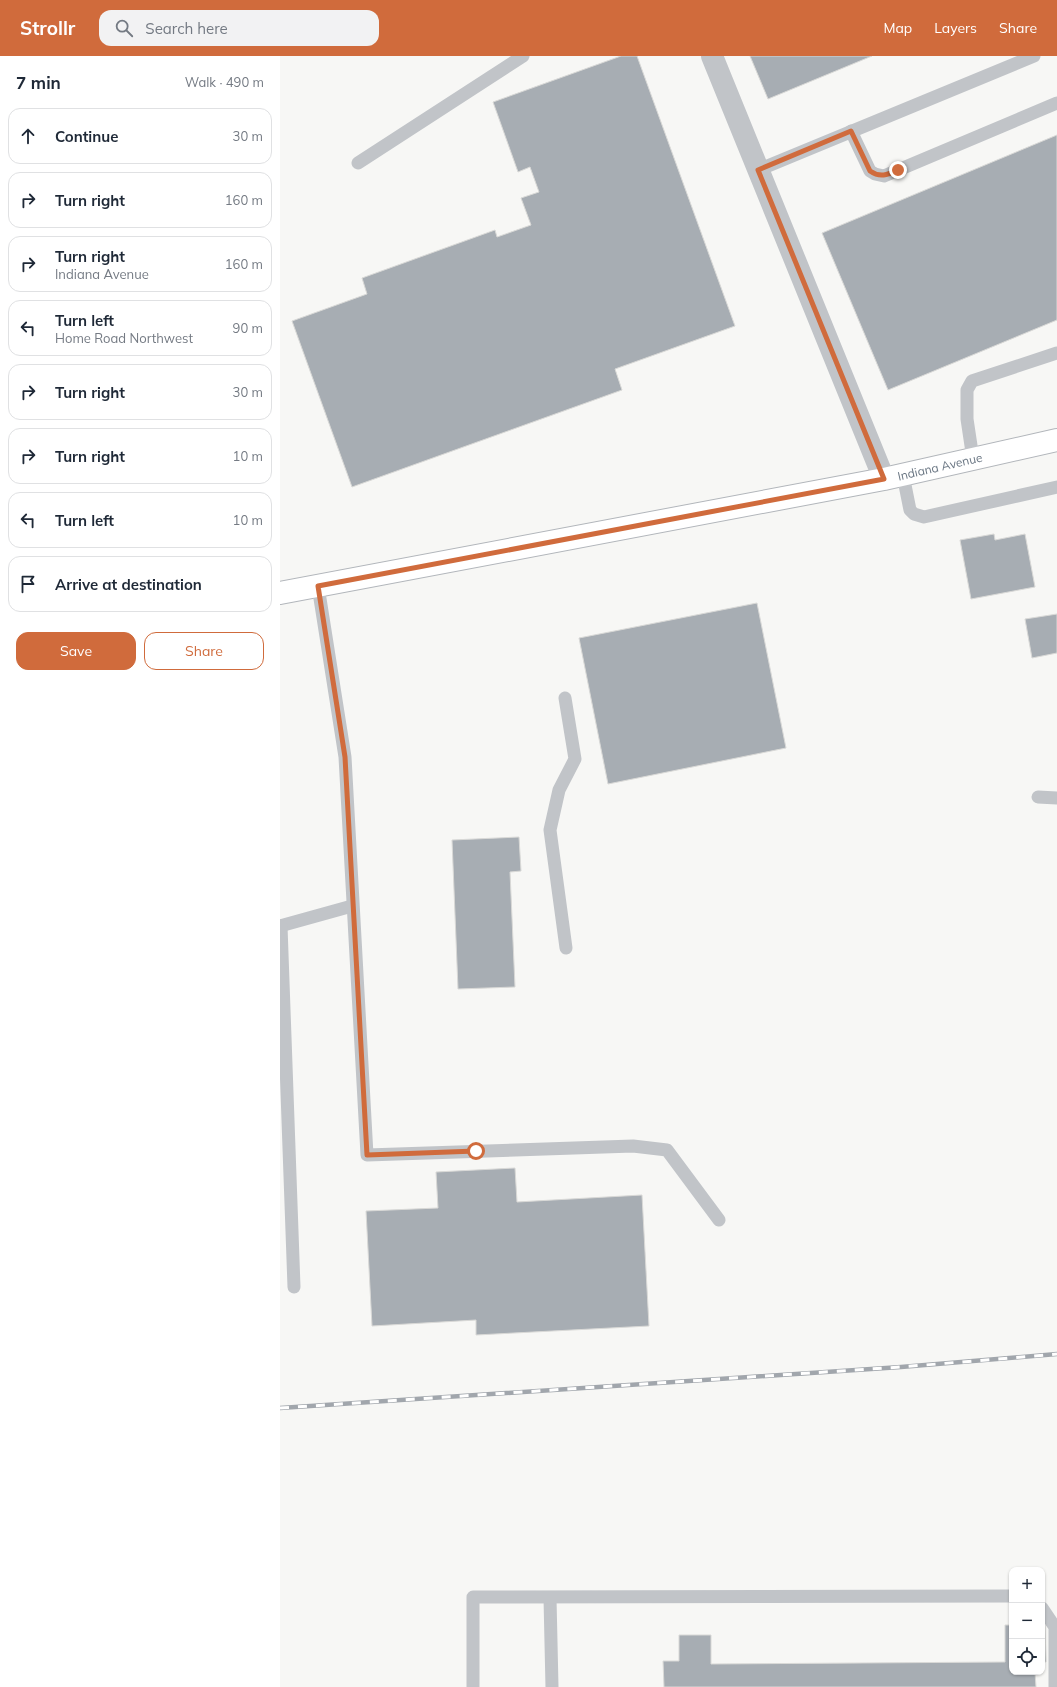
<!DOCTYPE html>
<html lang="en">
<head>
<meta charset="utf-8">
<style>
  body { margin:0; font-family:Mulish,sans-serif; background:#f2f2f3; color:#1f2937 }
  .controls { position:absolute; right:12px; bottom:12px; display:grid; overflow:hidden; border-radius:8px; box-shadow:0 1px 3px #0004 }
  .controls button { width:36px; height:36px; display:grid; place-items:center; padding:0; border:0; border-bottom:1px solid #e0e1e3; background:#fff; color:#1f2937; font:20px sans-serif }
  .stop { position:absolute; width:12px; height:12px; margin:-9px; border:3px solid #d06b3c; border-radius:50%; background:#fff }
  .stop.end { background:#d06b3c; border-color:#fff; box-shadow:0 1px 4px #0008 }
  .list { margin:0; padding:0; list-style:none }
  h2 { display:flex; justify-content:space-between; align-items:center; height:52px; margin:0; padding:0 16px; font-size:17px }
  h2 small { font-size:13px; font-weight:400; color:#747a83 }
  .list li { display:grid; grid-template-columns:26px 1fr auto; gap:12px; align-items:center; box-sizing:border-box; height:56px; margin:0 8px 8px; padding:0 8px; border:1px solid #e0e1e3; border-radius:12px }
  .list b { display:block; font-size:15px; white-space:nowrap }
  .list p { margin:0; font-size:13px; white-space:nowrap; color:#747a83 }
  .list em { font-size:13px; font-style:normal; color:#747a83 }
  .actions { display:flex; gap:8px; padding:12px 16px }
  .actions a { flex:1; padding:9px 0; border:1px solid #d06b3c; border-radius:12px; text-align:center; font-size:14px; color:#d06b3c }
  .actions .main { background:#d06b3c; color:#fff }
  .icon { flex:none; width:22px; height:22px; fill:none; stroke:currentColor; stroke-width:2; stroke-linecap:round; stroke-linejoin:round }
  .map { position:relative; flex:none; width:777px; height:1631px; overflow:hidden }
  header { display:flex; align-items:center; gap:24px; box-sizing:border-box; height:56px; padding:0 20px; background:#d06b3c; color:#fff }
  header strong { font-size:19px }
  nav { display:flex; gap:22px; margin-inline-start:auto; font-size:14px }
  .search { width:280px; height:36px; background:#f2f2f3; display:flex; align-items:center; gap:10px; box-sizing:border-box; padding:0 14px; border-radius:12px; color:#747a83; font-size:15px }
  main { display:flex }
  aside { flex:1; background:#fff }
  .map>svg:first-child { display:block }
  .building { fill:#a7adb3; stroke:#d9d9d7 }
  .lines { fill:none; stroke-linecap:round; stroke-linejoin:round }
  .secondary-casing { stroke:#b2b6bb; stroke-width:24 }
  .service { stroke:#c1c4c8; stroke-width:13 }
  .tertiary { stroke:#c1c4c8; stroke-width:22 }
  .secondary { stroke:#fff; stroke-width:22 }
  .rail-casing { stroke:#a1a6ac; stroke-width:4.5 }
  .rail { stroke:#fff; stroke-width:3; stroke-dasharray:9; stroke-linecap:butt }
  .route { stroke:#d06b3c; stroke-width:5 }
  .labels { text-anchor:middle; stroke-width:4; stroke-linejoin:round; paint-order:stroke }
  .street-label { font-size:12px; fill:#6a7683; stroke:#fff }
</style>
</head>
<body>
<header>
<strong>Strollr</strong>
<div class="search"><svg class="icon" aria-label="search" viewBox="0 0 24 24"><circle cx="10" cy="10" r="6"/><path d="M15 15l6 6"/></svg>Search here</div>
<nav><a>Map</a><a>Layers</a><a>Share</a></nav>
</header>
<main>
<aside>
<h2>7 min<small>Walk · 490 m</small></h2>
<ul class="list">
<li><svg class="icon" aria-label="ahead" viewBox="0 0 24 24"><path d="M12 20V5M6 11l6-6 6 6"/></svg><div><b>Continue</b></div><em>30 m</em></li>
<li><svg class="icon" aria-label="right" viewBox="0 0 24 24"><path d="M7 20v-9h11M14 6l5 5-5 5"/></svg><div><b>Turn right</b></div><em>160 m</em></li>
<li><svg class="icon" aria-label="right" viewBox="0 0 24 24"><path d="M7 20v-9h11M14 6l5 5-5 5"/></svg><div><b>Turn right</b><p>Indiana Avenue</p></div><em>160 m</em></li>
<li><svg class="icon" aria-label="left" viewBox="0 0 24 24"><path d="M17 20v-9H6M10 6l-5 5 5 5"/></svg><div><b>Turn left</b><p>Home Road Northwest</p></div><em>90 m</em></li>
<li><svg class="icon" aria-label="right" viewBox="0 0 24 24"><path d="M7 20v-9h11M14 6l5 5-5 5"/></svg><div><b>Turn right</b></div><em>30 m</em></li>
<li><svg class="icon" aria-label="right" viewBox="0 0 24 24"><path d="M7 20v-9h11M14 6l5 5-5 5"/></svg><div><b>Turn right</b></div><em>10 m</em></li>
<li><svg class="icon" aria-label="left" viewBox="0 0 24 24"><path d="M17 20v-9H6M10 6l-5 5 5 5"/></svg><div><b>Turn left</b></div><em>10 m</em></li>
<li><svg class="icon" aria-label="arrive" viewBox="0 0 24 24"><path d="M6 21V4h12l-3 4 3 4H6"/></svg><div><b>Arrive at destination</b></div></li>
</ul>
<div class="actions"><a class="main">Save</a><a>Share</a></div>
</aside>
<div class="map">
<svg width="777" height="1631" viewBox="0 0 777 1631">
  <rect width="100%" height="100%" fill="#f7f7f5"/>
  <g class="building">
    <path d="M341,0H357L455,270L335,313L342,334L72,431L12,265L87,238L82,222L215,174L217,181L251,169L241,142L259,136L250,111L238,116L213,46Z"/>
    <path d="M470,0H592L488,43Z"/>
    <path d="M777,79V264L608,334L542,177Z"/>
    <path d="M714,478L715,484L745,478L755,531L691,543L680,484Z"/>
    <path d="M477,547L506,692L328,728L299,582Z"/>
    <path d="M777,558V597L752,602L745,563Z"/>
    <path d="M239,781L241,815L230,816L235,931L178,933L172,784Z"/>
    <path d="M235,1112L237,1146L362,1139L369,1270L196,1279V1264L92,1270L86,1155L158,1152L156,1116Z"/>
    <path d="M725,1569H732V1616H755L756,1631H384L383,1605H399V1579H431V1608L725,1606Z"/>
    <path d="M762,1569H765L766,1606H762Z"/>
  </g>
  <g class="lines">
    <g class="secondary-casing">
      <path id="secondary" d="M0,537L604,423L777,384"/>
    </g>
    <g class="service">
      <path d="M571,75L590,115L595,118L604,120L777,47"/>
      <path d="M78,107L243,0"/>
      <path d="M478,114L754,0"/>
      <path d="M693,403L687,363V334L692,325L777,297"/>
      <path d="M623,419L630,454L634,458L644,461L777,431"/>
      <path d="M38,530L65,701L87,1099L353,1090L387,1094L439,1164"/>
      <path d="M285,642L295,703L279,734L270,774L286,892"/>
      <path d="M758,741L777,742"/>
      <path d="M0,870L72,850"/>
      <path d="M1,870L14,1231"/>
      <path d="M270,1542L272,1631"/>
      <path d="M762,1552L775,1571V1631"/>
      <path d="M193,1631V1541L732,1540"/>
    </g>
    <path class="tertiary" d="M432,0L604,423"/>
    <use href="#secondary" class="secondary"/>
    <g class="rail-casing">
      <path id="rail" d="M0,1352L621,1311L777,1298"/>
    </g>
    <use href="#rail" class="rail"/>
  </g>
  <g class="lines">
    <path class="route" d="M196,1095L87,1099L65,701L38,530L604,423L478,114L571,75L590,115C600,122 607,119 618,114"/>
  </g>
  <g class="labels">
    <g class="street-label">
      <text transform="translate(660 411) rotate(-13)" y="4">Indiana Avenue</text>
    </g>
  </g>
</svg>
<div class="controls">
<button>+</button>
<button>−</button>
<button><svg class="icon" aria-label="locate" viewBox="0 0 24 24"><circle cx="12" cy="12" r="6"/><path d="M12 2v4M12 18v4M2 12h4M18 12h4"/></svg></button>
</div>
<div class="stop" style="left:196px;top:1095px"></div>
<div class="stop end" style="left:618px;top:114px"></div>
</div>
</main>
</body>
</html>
